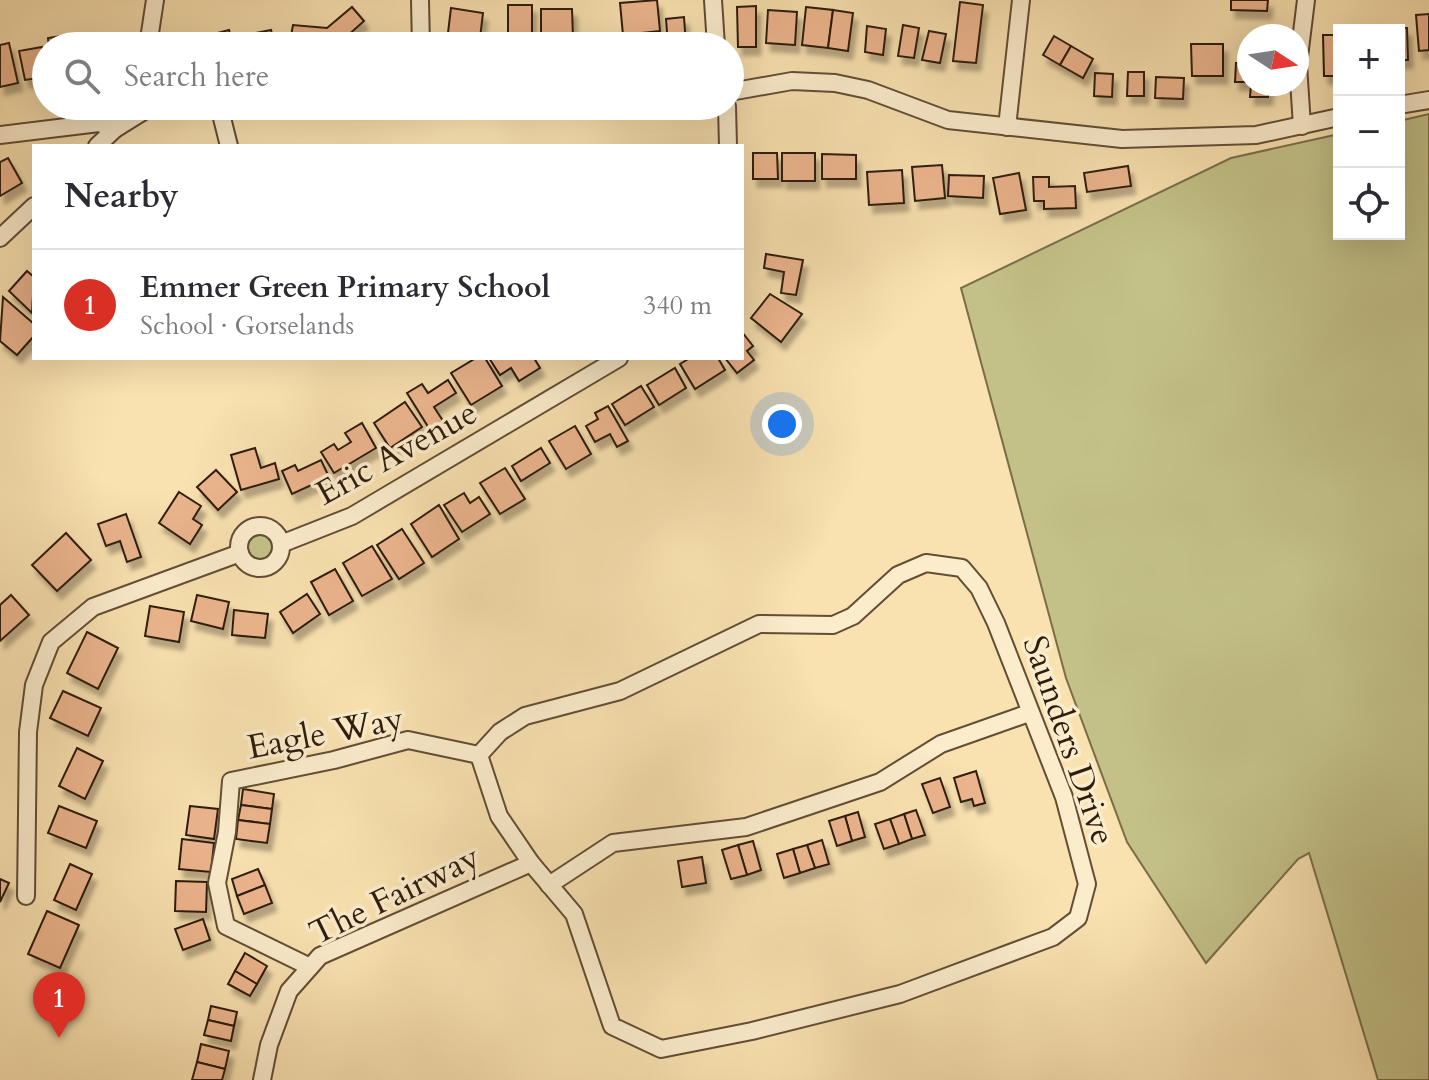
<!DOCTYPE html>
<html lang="en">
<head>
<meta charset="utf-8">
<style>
  body { margin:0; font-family:Cardo,serif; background:#f7f7f7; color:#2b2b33 }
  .controls { position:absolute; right:24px; top:24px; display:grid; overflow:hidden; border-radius:0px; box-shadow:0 8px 32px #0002 }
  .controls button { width:72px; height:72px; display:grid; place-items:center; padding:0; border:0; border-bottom:2px solid #e1e1e2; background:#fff; color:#2b2b33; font:40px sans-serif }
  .compass { position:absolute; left:1237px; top:24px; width:72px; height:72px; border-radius:50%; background:#fff; box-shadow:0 8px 32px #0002; rotate:102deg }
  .you { position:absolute; left:782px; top:424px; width:28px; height:28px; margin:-20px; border:6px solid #fff; border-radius:50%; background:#1a73e8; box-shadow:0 0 0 12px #1a73e833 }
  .badge { display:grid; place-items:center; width:52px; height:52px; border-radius:50%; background:#d93025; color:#fff; font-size:26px; font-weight:700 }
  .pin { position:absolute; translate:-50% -66px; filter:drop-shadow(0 2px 4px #0008) }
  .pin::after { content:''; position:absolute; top:42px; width:28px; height:24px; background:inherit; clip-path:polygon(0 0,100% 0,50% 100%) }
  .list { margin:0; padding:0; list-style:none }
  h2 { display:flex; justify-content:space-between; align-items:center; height:104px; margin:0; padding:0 32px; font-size:34px }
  h2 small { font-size:26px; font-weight:400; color:#7c7c81 }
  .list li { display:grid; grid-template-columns:52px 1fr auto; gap:24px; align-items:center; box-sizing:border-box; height:112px; padding:0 32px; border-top:2px solid #e1e1e2 }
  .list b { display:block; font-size:30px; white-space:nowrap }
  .list p { margin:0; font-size:26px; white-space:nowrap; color:#7c7c81 }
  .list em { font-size:26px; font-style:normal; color:#7c7c81 }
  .icon { flex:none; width:44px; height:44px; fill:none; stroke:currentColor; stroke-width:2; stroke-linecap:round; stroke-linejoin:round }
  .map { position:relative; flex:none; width:1429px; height:1080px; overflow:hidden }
  .search { position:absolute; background:#fff; box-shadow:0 8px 32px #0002; left:32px; top:32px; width:712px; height:88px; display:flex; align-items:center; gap:20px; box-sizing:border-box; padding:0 28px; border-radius:44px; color:#7c7c81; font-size:30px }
  .panel { position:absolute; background:#fff; box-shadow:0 8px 32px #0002; left:32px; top:144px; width:712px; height:216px; border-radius:0px }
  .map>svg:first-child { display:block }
  .green { fill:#c3c188; stroke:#796e4a; stroke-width:2 }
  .building { fill:#ecb58d; stroke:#2f1c0d; stroke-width:2; filter:url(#shadow) }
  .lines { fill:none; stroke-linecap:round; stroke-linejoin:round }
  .street-casing { stroke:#624d36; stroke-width:20 }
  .street { stroke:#fbeccc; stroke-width:16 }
  .labels { text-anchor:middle; stroke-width:7; stroke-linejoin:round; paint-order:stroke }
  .street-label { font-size:34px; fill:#2f1c0d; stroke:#fbeccc }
</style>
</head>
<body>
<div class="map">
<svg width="1429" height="1080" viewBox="0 0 1429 1080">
  <defs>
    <filter id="shadow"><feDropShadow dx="4.5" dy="8" stdDeviation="2" flood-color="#0004"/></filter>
  </defs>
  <rect width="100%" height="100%" fill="#f9e1b0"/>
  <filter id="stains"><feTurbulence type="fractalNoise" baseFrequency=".0025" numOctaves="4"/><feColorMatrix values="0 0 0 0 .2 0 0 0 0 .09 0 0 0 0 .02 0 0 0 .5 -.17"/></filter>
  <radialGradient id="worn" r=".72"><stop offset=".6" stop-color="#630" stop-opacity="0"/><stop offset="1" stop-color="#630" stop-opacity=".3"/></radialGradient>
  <g class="green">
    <path d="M1429,114V1080H1378L1309,853L1298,859L1206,963L1127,842L1066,678L961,288L1231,158L1339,134V234H1399V121Z"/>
    <circle cx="260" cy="547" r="12"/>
  </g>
  <g class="building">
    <path d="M657,0L660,31L623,35L620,3Z"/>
    <path d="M1231,0H1268L1267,11L1231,10Z"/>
    <path d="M960,2L983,5L976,63L953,61Z"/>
    <rect x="508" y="5" width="24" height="35"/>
    <path d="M756,6V47H738L737,7Z"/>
    <path d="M352,7L364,21L336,46H289L293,25L327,28Z"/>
    <path d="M806,7L833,10L828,48L802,45Z"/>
    <path d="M451,8L483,13L480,38L448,33Z"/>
    <path d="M541,9H572L573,37H541Z"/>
    <path d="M768,10L797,12L795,45L766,43Z"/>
    <path d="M833,10L853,13L848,51L828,48Z"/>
    <path d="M1429,14V50L1419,51L1416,15Z"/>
    <path d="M684,17L686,46H668L666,19Z"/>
    <path d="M903,25L919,28L914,58L898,56Z"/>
    <path d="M867,26L886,29L883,55L865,52Z"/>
    <path d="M1407,28L1408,60H1399V30L1386,29Z"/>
    <path d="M229,30L233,46H209L206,36Z"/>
    <path d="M271,30L275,46H243L241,36Z"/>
    <path d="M929,31L946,34L940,63L922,60Z"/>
    <path d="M68,35L70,46H49L48,38Z"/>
    <path d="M1323,35H1339V76H1324Z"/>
    <path d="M199,36L201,46H179L178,41Z"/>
    <path d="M1054,36L1071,46L1060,65L1043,55Z"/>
    <path d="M618,37V46H582L581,39Z"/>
    <path d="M9,43L18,83L0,87V45Z"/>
    <path d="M1191,44H1223V76H1192Z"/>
    <path d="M1071,46L1093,59L1083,78L1060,65Z"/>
    <path d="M42,47L46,77L25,80L19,51Z"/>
    <path d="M1236,63H1249V82H1235Z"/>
    <path d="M1128,72H1144V96H1127Z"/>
    <path d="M1095,73L1113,74L1112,97L1094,96Z"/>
    <path d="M1156,77L1184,78L1183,99L1155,98Z"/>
    <path d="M1251,84H1269L1268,97H1250Z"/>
    <path d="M753,153H777L778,179H753Z"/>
    <rect x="782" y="153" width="33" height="28"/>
    <path d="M822,154L856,155V179H822Z"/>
    <path d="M8,158L22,183L0,196V162Z"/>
    <path d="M942,165L945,198L915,201L912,167Z"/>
    <path d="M1128,166L1131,186L1087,192L1084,173Z"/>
    <path d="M902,170L904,203L869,205L867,172Z"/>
    <path d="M1019,173L1026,210L1000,214L993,178Z"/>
    <path d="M949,175L984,176L983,198L948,196Z"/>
    <path d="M1033,177H1049V187L1075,186L1076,208L1044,209V201H1034Z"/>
    <path d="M766,254L803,260L796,295L781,293L784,272L764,268Z"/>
    <path d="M27,271L34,277L32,313L9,291Z"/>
    <path d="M770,294L802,314L781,342L751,318Z"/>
    <path d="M3,297L34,324V336L17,355L0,341Z"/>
    <path d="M742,332L753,346L747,351L754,360L737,373L725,358H742Z"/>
    <path d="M476,358H485L502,386L471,405L451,373Z"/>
    <path d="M489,358H534L540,368L519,381L511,368L500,375Z"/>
    <path d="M690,358H718L725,370L695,389L680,364Z"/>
    <path d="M675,368L686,388L659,405L647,385Z"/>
    <path d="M448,380L456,393L434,407L445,424L432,433L407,393L422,384L428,393Z"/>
    <path d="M641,386L654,407L625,425L612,404Z"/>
    <path d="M405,402L422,427L390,448L374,423Z"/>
    <path d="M608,406L628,441L617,447L610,434L595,442L586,426L598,419L595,413Z"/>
    <path d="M362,423L376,448L334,473L321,452L334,444L338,450L351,442L345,433Z"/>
    <path d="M575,426L591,454L566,469L549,441Z"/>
    <path d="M255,448L261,468L275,463L279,479L241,490L231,455Z"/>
    <path d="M541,448L550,463L521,481L512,466Z"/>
    <path d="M321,460L329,477L292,494L282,471L295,465L298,471Z"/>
    <path d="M505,468L525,499L500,514L480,483Z"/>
    <path d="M216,470L237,492L218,510L197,487Z"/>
    <path d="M179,492L201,506L193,519L202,525L190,544L159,523Z"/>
    <path d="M464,493L470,503L479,497L490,514L462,532L444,505Z"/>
    <path d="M439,505L459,539L432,557L411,524Z"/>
    <path d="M126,514L141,557L127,562L120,541L106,546L98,524Z"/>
    <path d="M402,529L424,563L399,579L377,545Z"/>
    <path d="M66,533L91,560L57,591L32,565Z"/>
    <path d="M372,546L392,579L362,596L343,563Z"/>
    <path d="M335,569L353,601L329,615L311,582Z"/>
    <path d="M307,594L320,614L293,633L280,612Z"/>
    <path d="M11,595L29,615L0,641V605Z"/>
    <path d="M197,595L229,602L223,629L191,621Z"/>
    <path d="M150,606L184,612L179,642L145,636Z"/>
    <path d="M234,610L268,614L265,638L232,635Z"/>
    <path d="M87,632L118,648L98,689L67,673Z"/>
    <path d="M63,691L101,708L88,736L50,718Z"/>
    <path d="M77,748L103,761L85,799L59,786Z"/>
    <path d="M976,771L985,803L974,806L972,799L961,802L954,778Z"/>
    <path d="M940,778L950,807L933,813L922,784Z"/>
    <path d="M243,789L274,794L272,809L241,805Z"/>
    <path d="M241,805L272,809L270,824L238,820Z"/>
    <path d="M59,806L97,821L86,848L48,833Z"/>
    <path d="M190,806L218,809L214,839L186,835Z"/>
    <path d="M916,810L925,835L912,839L904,814Z"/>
    <path d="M858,812L865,837L852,841L845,816Z"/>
    <path d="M904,814L912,839L899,844L890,819Z"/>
    <path d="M845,816L852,841L837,846L829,821Z"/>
    <path d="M890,819L899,844L884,849L875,824Z"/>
    <path d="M238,820L270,824L267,843L236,839Z"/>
    <path d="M182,839L214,843L211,872L179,869Z"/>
    <path d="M822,840L829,864L815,868L807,845Z"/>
    <path d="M753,841L761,870L747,875L738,845Z"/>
    <path d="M738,845L747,875L731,879L722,850Z"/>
    <path d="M807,845L815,868L800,873L793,849Z"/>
    <path d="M793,849L800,873L784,878L777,854Z"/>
    <path d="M702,857L706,883L682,887L678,861Z"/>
    <path d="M70,864L92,874L76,910L54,900Z"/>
    <path d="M258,869L265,885L237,896L232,879Z"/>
    <path d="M0,879L9,883L0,902Z"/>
    <path d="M176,881L207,882L206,912L175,911Z"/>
    <path d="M265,885L272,903L244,914L237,896Z"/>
    <path d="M47,911L79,925L60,968L28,954Z"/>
    <path d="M203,919L210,940L183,950L175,929Z"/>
    <path d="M245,953L267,966L257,984L235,971Z"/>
    <path d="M235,971L257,984L250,996L228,984Z"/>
    <path d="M211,1006L237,1012L234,1026L208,1020Z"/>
    <path d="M208,1020L234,1026L231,1041L204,1035Z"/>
    <path d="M201,1044L229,1051L225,1069L197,1062Z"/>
    <path d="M197,1062L225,1069L222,1080H192Z"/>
  </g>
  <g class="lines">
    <g class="street-casing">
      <g id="street">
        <path d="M420,0L421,46"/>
        <path d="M713,0L716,46"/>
        <path d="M148,46L155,0"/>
        <path d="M730,92L792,81L835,83L868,90L948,120L1122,139L1256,135L1339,117"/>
        <path d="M1399,105L1429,100"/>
        <path d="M172,106H201"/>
        <path d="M219,106L229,146"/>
        <path d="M727,106L728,146"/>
        <path d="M1302,126L1298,65L1306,0"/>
        <path d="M1007,127L1021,0"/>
        <path d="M0,135L99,123L115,129"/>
        <path d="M97,146L115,129L152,106"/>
        <path d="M0,238L34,206"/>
        <circle cx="260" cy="547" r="21"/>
        <path d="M281,544L352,516L619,358"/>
        <path d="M926,563L962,568L979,588L996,623L1064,797L1087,884L1078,918L1053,937L900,994L752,1031L661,1049L612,1026L574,914L531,863L499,816L479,755L500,732L525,716L620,691L759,624L833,625L853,616L898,575Z"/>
        <path d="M549,885L613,843L746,827L880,782L941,744L1029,713"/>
        <path d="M26,896L28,732L34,685L51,642L93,607L240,553"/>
        <path d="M310,967L226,926L217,883L227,832L231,781L334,760L408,740L479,755"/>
        <path d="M262,1080L269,1045L289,991L320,956L531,863"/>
      </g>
    </g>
    <use href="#street" class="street"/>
  </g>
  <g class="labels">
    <g class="street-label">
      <text transform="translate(396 452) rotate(-29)" y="12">Eric Avenue</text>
      <text transform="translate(325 732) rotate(-11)" y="12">Eagle Way</text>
      <text transform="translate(1070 740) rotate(71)" y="12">Saunders Drive</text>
      <text transform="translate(394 894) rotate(-26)" y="12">The Fairway</text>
    </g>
  </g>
  <rect width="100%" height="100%" filter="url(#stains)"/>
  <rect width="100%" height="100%" fill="url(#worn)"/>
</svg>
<div class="controls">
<button>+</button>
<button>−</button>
<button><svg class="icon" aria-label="locate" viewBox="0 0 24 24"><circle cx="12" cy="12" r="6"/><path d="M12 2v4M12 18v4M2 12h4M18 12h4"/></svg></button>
</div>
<svg class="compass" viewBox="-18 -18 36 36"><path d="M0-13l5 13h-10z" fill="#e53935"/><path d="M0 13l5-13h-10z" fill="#7c7c81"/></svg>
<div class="you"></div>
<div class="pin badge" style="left:59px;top:1038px">1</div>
<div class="search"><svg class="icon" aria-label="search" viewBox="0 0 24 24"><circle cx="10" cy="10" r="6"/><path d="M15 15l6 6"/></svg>Search here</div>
<section class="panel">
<h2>Nearby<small></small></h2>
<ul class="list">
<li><span class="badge">1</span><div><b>Emmer Green Primary School</b><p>School · Gorselands</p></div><em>340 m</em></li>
</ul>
</section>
</div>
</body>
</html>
